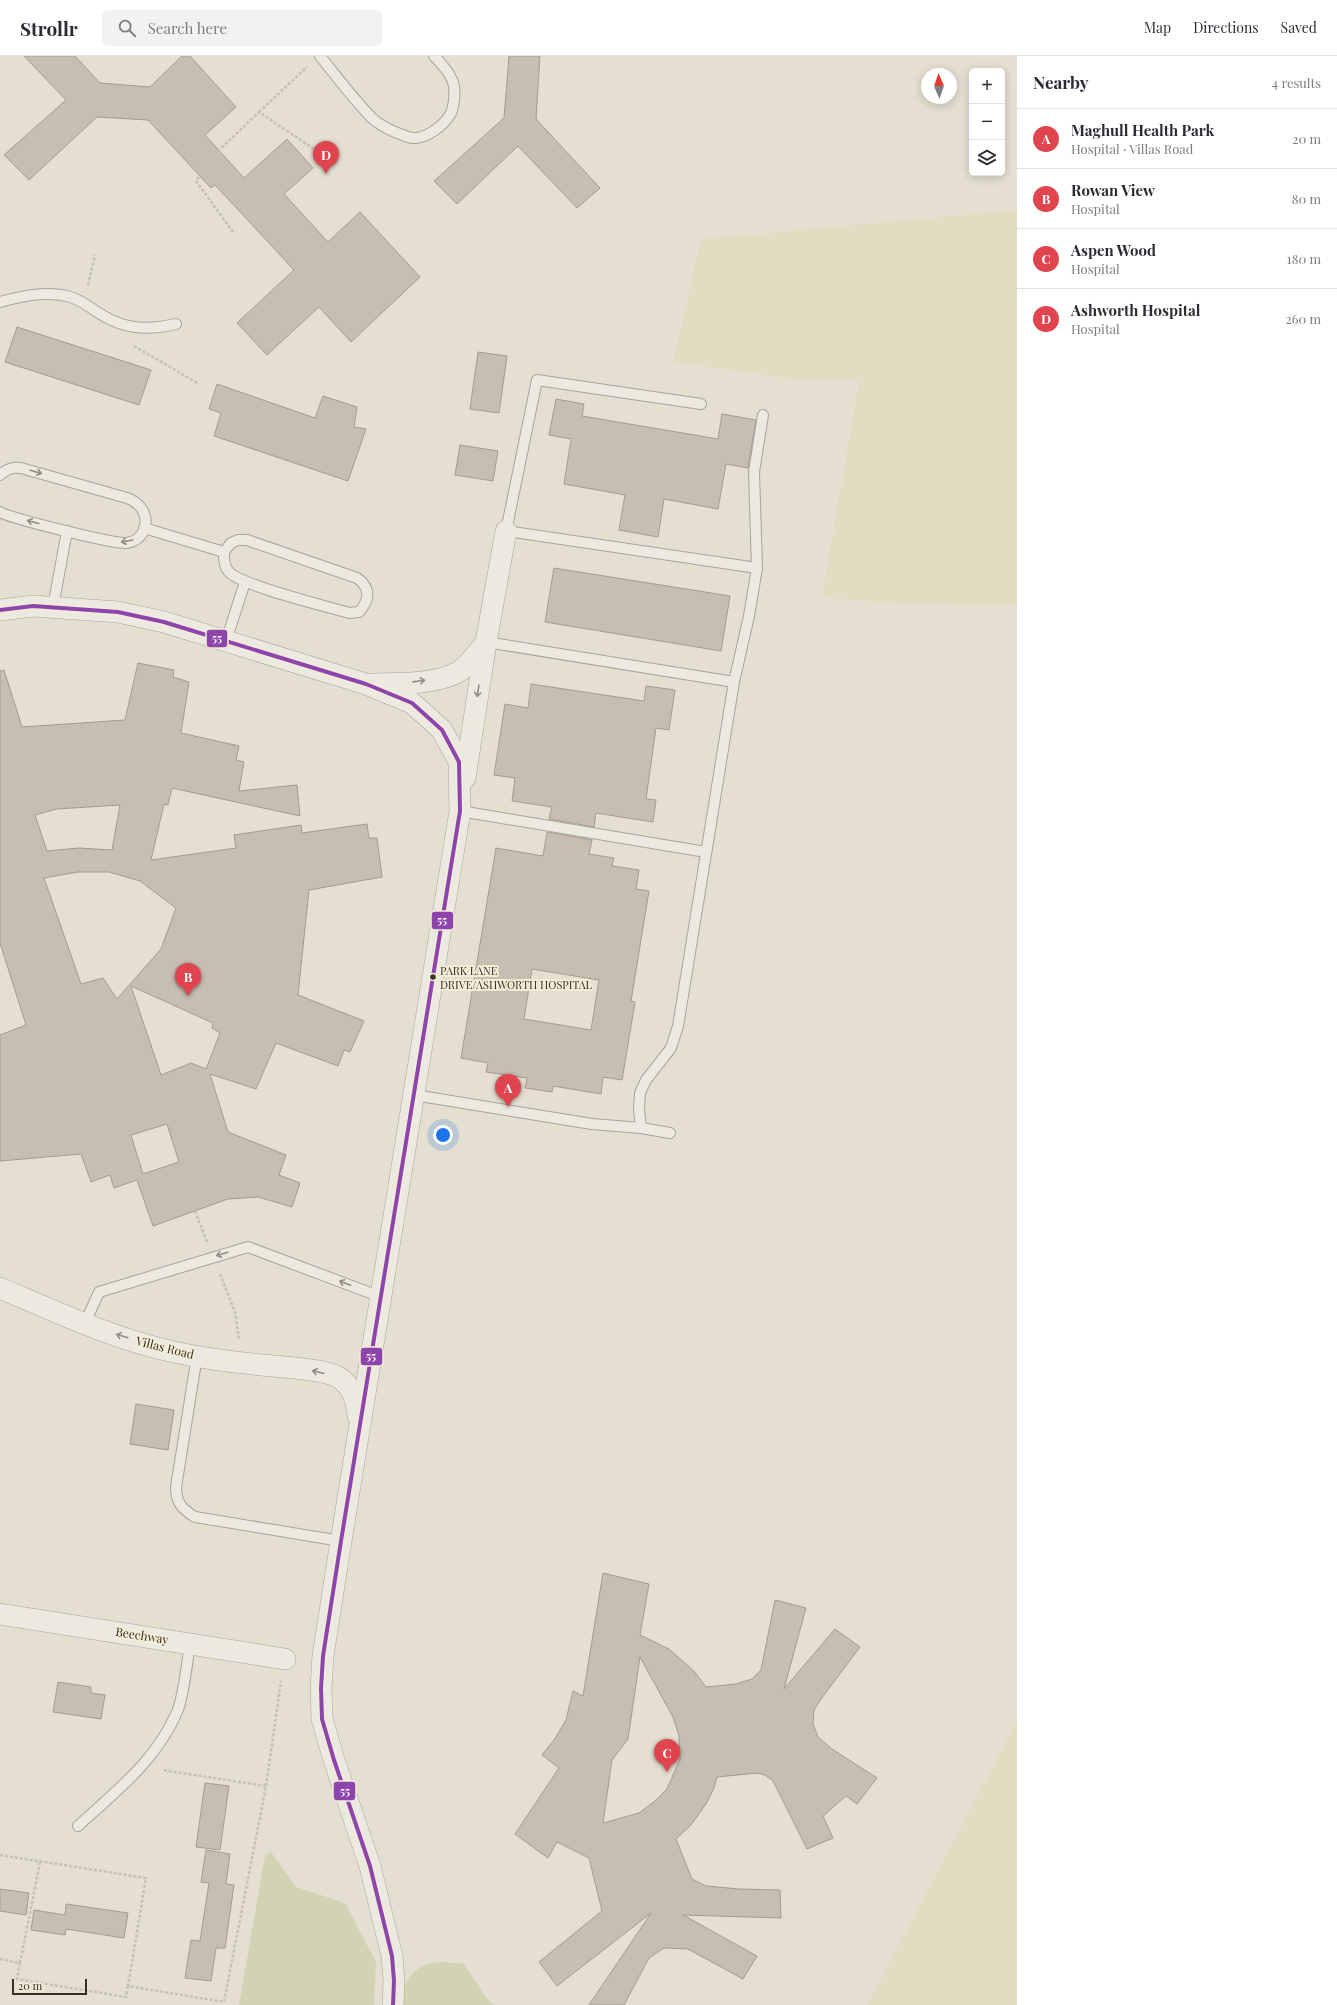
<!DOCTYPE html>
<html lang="en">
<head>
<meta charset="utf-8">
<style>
  body { margin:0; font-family:"Playfair Display",serif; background:#f2f2f3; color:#2b2b33 }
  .controls { position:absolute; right:12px; top:12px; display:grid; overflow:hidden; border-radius:6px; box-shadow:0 2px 10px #0003 }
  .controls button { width:36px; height:36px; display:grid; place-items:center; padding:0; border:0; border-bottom:1px solid #e1e1e2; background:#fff; color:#2b2b33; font:20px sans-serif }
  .compass { position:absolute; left:921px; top:12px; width:36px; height:36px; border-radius:50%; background:#fff; box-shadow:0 2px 10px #0003; rotate:358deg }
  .scale { position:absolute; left:12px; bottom:10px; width:75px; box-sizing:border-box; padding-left:4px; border:2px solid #382e21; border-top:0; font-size:11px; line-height:14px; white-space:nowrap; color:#382e21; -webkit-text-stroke:3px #f3edd8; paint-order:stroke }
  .you { position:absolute; left:443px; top:1079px; width:14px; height:14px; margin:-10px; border:3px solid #fff; border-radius:50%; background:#1a73e8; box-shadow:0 0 0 6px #1a73e833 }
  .badge { display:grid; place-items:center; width:26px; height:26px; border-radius:50%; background:#0b8043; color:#fff; font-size:13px; font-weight:700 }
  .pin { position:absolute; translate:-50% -33px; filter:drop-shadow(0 1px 2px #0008) }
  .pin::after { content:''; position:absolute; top:21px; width:14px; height:12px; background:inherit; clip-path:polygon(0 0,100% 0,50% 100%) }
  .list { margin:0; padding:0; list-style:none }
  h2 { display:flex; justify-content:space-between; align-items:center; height:52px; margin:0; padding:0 16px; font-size:17px }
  h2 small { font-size:13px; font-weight:400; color:#7c7c81 }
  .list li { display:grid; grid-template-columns:26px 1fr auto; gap:12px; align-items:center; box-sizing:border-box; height:60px; padding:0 16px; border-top:1px solid #e1e1e2 }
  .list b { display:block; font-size:15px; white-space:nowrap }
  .list p { margin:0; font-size:13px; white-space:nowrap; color:#7c7c81 }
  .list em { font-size:13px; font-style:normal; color:#7c7c81 }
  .icon { flex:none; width:22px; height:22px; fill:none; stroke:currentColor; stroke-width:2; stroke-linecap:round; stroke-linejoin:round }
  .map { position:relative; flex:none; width:1017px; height:1949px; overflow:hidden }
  header { display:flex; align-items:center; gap:24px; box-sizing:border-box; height:56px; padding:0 20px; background:#fff; border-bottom:1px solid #e1e1e2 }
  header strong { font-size:19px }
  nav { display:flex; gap:22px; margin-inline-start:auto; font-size:14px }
  .search { width:280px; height:36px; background:#f2f2f3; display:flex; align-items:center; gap:10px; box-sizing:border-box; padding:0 14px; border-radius:6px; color:#7c7c81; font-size:15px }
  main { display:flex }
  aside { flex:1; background:#fff }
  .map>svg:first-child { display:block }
  .farmland { fill:#e2ddc2 }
  .green { fill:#d1d3b4 }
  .building { fill:#c7beb1; stroke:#a49b8f; fill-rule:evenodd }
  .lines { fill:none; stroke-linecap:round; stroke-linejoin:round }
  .lane-casing { stroke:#a9a499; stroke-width:12 }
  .street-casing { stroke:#a9a499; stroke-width:22 }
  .path { stroke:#c5c0b8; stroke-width:2.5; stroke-dasharray:3 2; stroke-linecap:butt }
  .lane { stroke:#ece9e1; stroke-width:10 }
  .street { stroke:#ece9e1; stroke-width:21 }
  .bus-1-casing { stroke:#f3edd8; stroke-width:7 }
  .bus-1 { stroke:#8e44ad; stroke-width:4 }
  .oneway { stroke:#928c81 }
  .bus-dot { fill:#382e21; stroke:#f3edd8; stroke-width:1.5 }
  .labels { text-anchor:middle; stroke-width:4; stroke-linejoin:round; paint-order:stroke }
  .bus-label { font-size:11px; fill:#382e21; stroke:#f3edd8; text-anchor:start }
  .street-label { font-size:12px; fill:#382e21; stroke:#f3edd8 }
  .line-badge { stroke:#f3edd8; stroke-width:1.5 }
  .badge-label { font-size:11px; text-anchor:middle; font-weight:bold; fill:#fff }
</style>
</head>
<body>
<header>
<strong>Strollr</strong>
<div class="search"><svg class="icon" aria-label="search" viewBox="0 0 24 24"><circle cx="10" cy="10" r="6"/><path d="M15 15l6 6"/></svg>Search here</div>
<nav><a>Map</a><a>Directions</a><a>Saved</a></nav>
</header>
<main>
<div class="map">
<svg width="1017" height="1949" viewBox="0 0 1017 1949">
  <rect width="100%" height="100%" fill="#e4dfd0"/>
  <g class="farmland">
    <path d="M1017,154V548L988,549L899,547L822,542L859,324H802L673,306L701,183Z"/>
    <path d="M1017,1664V1949H867Z"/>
  </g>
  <g class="green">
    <path d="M271,1796L296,1831L345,1847L376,1906L374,1949H239L265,1800Z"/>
    <path d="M444,1906L464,1908L487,1943L494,1949H399C403,1933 408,1916 425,1909C430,1906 438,1907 444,1906Z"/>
  </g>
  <g class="building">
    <path d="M24,0H75L100,27L150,31L182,0H190L236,51L205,79L244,122L287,83L313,112L284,138L328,186L360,156L420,221L351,286L319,251L267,299L237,267L294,214L215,129L211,132L148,64L97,61L29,124L4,99L66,44Z"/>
    <path d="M509,0H540L536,63L600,132L577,152L518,90L457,148L434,125L504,62Z"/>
    <path d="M17,271L151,314L139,349L5,306Z"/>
    <path d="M478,296L507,300L499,357L470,353Z"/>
    <path d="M217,328L315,362L323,340L357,351L354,371L366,373L348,425L214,380L221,357L209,353Z"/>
    <path d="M556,343L584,348L582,360L718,383L722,358L756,364L748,412L726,408L718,453L664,443L658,481L619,474L625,439L564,428L571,383L549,379Z"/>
    <path d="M460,389L498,395L493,425L455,419Z"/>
    <path d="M554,512L730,540L721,595L545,566Z"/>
    <path d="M138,607L174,614L173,621L189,626L181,677L239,690L236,704L244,706L239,735L297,729L300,760L172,732L168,749L164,748L151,804L236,792L234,779L301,769L302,777L367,768L369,782H377L382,821L309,834L298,939L364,965L350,996L344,994L338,1010L276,987L256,1033L210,1018L228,1076L286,1099L279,1119L300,1127L292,1151L258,1141L228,1143L153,1170L137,1124L114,1132L110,1119L91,1126L81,1098L0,1105V979L26,969L0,887V615L4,614L22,671L125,664ZM120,749L112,794L79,792L47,795L35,759L57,753ZM78,816H109L140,825L176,852L161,893L117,943L103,922L81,928L44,822ZM131,930L213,967L212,972L220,977L206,1013L191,1007L161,1019ZM167,1068L179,1106L143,1118L131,1079Z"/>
    <path d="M531,628L644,645L646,630L675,634L669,674L656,672L646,743L656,744L653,766L596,757L594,771L549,763L552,751L512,745L515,722L494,719L505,648L528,652Z"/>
    <path d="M547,776L592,784L589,798L614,802L612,810L639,814L636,833L649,835L631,945L635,946L622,1024L603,1021L601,1038L553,1030L552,1036L525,1032L527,1022L486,1016L488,1007L461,1002L496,792L543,800ZM532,913L599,924L591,974L524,963Z"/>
    <path d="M136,1348L174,1354L168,1394L130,1388Z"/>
    <path d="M603,1517L649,1528L640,1579L669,1593L694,1615L706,1631L736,1628L752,1623L761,1614L775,1544L806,1552L784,1633L835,1573L860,1591L821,1643L814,1654L813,1668L818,1681L832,1693L877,1722L857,1748L846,1740L823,1760L833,1782L807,1793L773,1725L765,1719L757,1717L717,1721L714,1732L706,1748L691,1769L676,1783L692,1823L706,1830L739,1833L780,1834L781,1862L683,1859L757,1900L743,1923L688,1893L664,1892L649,1902L624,1949H589L651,1857L557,1930L539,1906L602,1855L589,1802L557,1786L548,1802L515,1778L559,1712L542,1699L554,1684L566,1664L573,1635L583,1640ZM640,1601L673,1661L679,1680L680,1703L667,1733L655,1745L639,1757L603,1767L612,1704L628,1683Z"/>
    <path d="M58,1626L91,1631V1637L105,1639L101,1663L53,1656Z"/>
    <path d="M205,1727L229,1730L220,1794L196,1791Z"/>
    <path d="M206,1794L230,1798L226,1828L234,1829L225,1892H216L211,1925L185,1922L191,1884L200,1885L209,1827L201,1826Z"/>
    <path d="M0,1833L29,1837L26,1859L0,1855Z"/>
    <path d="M66,1848L128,1857L124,1882L66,1873L65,1879L31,1874L34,1854L65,1859Z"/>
  </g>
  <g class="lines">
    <g class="lane-casing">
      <g id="lane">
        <path d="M320,0C337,21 354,44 373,63C382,71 396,77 408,81C423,86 444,70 451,57C454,50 455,38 454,30C452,19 442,8 434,0"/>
        <path d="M0,246C22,240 44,235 67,240C81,243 90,252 102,259C126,274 149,274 176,268"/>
        <path d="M701,348L537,324L506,475L757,512"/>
        <path d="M0,419C7,413 12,411 21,412L127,442C153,451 151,484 126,487C114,488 9,462 0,456"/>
        <path d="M144,472L224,496"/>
        <path d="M238,484H247L357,522C371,532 370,544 359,556L349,557C326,550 242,530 229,516C224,510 224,503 224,496L231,487Z"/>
        <path d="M53,551L67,475"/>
        <path d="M226,585L245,526"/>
        <path d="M486,586L734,626L678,970L671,992L646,1024L640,1037L639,1053L641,1072"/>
        <path d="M734,626L749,560L757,512L754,416L763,359"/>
        <path d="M460,755L706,796"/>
        <path d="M414,1039L592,1068L641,1072L670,1077"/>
        <path d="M85,1267L99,1236L248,1191L381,1241"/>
        <path d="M197,1300L176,1431C176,1447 182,1453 195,1461L341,1485"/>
        <path d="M78,1770C116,1735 156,1705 177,1656C184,1640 187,1606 190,1587"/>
      </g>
    </g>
    <g class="street-casing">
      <g id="street">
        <path d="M0,554L33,550L118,556L164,566L366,628L412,647L442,674L459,706L460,755L341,1485L323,1600L321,1632L322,1663L334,1704L370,1810L392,1900L394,1925L393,1949"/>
        <path d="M486,586L506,475"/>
        <path d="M374,628C398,628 437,628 458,616C469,610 478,596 486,586L465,722"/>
        <path d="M0,1232C56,1256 114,1283 174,1296C206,1303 240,1307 273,1310C290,1312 323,1313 338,1321C353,1330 357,1345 358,1360"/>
        <path d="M0,1558L285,1603"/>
      </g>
    </g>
    <g class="path">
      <path d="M259,56L307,11"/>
      <path d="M233,176L196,125L215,98L259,56L314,93L329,109"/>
      <path d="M88,229L95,199"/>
      <path d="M134,290L199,328"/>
      <path d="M195,1155L207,1186"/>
      <path d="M220,1218L235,1256L239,1284"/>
      <path d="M266,1730L281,1625"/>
      <path d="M0,1799L146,1822L128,1930L224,1946L266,1730L162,1714"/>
      <path d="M0,1903L20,1907L17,1923L126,1941L128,1930"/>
      <path d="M20,1907L40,1806"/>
    </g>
    <use href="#lane" class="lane"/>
    <use href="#street" class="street"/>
    <g class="bus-1-casing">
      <path id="bus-1" d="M0,554L33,550L118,556L164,566L366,628L412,647L442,674L459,706L460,755L341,1485L323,1600L321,1632L322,1663L334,1704L370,1810L392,1900L394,1925L393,1949"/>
    </g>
    <use href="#bus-1" class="bus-1"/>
  </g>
  <defs><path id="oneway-shaft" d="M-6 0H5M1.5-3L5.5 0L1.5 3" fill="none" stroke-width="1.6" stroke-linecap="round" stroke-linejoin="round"/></defs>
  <g class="oneway">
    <use href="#oneway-shaft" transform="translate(36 416) rotate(16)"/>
    <use href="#oneway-shaft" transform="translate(33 466) rotate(-165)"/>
    <use href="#oneway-shaft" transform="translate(127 485) rotate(170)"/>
    <use href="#oneway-shaft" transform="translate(419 625) rotate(-8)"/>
    <use href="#oneway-shaft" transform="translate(478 635) rotate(99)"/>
    <use href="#oneway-shaft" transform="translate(222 1198) rotate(163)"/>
    <use href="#oneway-shaft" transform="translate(345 1227) rotate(-159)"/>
    <use href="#oneway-shaft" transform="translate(122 1280) rotate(-163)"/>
    <use href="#oneway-shaft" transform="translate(318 1316) rotate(-166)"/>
  </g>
  <circle class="bus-dot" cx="433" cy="921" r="3.5"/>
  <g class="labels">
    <g class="bus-label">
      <text x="440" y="919">PARK LANE<tspan x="440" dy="14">DRIVE/ASHWORTH HOSPITAL</tspan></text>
    </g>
    <g class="street-label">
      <text transform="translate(165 1292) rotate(14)" y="4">Villas Road</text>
      <text transform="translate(142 1580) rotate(9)" y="4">Beechway</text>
    </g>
  </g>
  <g class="line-badge">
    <rect x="206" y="573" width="22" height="19" rx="4" fill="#8e44ad"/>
    <rect x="431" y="855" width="23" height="19" rx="4" fill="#8e44ad"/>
    <rect x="360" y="1291" width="23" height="19" rx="4" fill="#8e44ad"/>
    <rect x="333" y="1725" width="23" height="20" rx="4" fill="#8e44ad"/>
  </g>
  <g class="badge-label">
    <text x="217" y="586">55</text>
    <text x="442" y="868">55</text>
    <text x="371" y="1304">55</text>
    <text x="345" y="1739">55</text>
  </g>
</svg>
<div class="controls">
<button>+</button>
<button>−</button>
<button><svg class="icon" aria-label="layers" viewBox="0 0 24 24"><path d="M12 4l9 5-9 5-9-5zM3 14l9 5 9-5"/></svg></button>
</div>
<svg class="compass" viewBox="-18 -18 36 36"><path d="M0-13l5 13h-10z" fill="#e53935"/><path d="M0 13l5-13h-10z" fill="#7c7c81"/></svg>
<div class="scale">20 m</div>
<div class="you"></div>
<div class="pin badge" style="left:508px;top:1051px;background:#e0444e">A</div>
<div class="pin badge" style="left:188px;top:940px;background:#e0444e">B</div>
<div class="pin badge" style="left:667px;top:1716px;background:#e0444e">C</div>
<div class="pin badge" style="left:326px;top:118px;background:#e0444e">D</div>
</div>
<aside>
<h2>Nearby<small>4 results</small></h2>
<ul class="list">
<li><span class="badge" style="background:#e0444e">A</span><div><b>Maghull Health Park</b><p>Hospital · Villas Road</p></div><em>20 m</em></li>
<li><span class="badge" style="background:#e0444e">B</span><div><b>Rowan View</b><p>Hospital</p></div><em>80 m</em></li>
<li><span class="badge" style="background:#e0444e">C</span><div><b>Aspen Wood</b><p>Hospital</p></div><em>180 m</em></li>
<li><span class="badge" style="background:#e0444e">D</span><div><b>Ashworth Hospital</b><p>Hospital</p></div><em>260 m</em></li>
</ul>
</aside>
</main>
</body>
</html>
